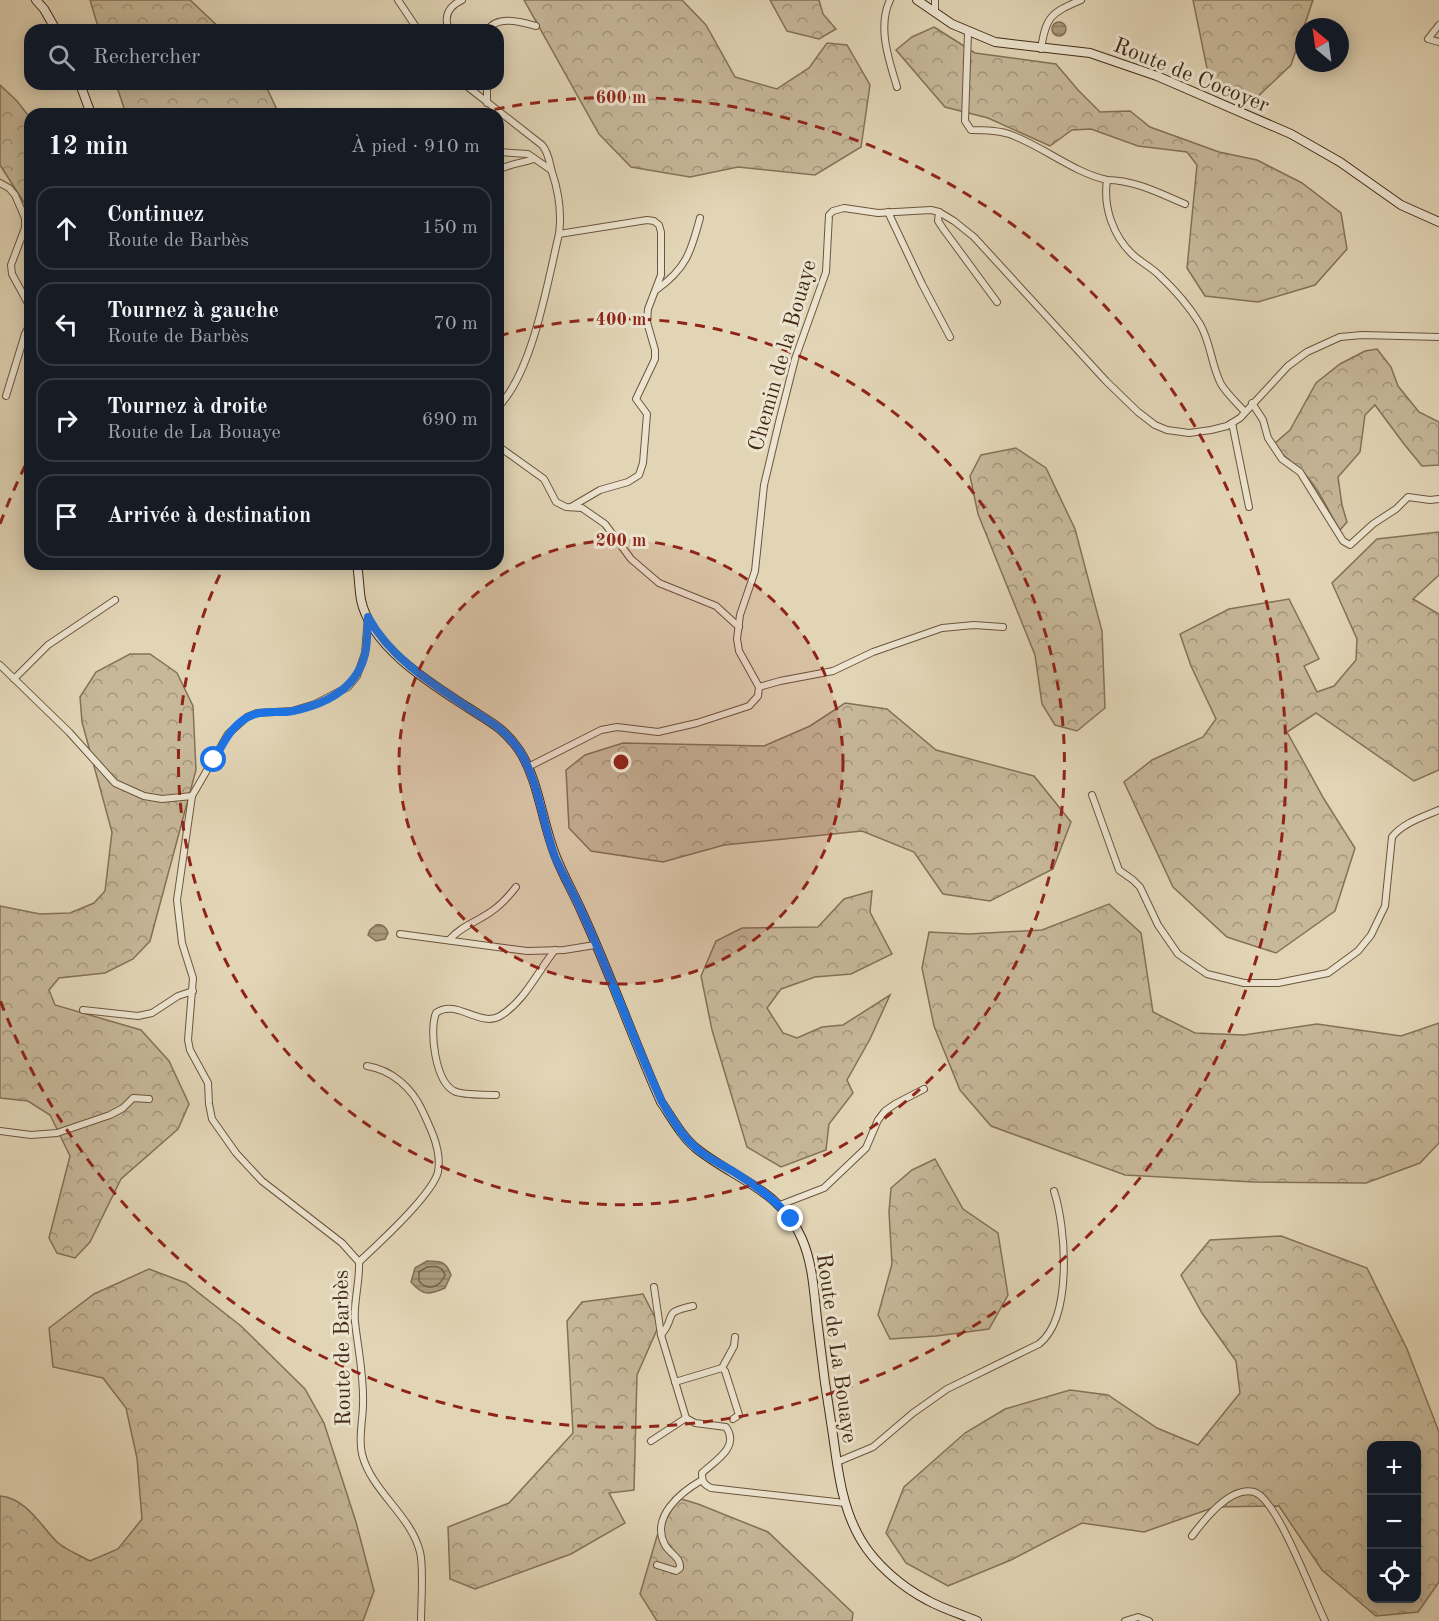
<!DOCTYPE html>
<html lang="fr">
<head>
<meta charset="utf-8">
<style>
  body { margin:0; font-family:"Old Standard TT",serif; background:#20242c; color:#f1f3f6 }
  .controls { position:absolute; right:18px; bottom:18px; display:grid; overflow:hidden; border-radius:12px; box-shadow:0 3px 15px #0003 }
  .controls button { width:54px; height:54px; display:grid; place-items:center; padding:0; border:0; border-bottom:2px solid #363941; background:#171b24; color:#f1f3f6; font:30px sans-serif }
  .compass { position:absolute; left:1295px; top:18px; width:54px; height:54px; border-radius:50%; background:#171b24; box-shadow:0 3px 15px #0003; rotate:331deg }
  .stop { position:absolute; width:18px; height:18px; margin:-14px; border:4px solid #1a73e8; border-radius:50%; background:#fff }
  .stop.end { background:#1a73e8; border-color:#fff; box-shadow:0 2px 6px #0008 }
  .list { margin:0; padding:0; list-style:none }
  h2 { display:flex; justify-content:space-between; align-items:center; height:78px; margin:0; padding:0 24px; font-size:26px }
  h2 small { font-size:20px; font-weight:400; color:#9ea1a6 }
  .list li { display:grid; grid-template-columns:39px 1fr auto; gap:18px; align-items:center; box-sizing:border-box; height:84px; margin:0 12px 12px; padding:0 12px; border:2px solid #363941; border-radius:18px }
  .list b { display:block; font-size:22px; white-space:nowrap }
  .list p { margin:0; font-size:20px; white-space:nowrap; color:#9ea1a6 }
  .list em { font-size:20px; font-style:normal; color:#9ea1a6 }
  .icon { flex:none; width:33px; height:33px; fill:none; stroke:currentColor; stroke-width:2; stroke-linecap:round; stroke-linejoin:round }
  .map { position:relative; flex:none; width:1439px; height:1621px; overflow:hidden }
  .search { position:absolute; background:#171b24; box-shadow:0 3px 15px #0003; left:24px; top:24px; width:480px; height:66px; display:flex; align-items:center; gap:15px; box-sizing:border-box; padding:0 21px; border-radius:18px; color:#9ea1a6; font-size:22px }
  .panel { position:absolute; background:#171b24; box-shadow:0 3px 15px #0003; left:24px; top:108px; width:480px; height:462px; border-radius:18px }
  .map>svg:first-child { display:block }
  .forest { fill:url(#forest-crowns); stroke:#857157; stroke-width:1.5; fill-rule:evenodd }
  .water { fill:url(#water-rules); stroke:#826e54; stroke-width:1.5 }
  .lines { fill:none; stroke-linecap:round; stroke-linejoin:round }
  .shore { stroke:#78624a; stroke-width:1.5 }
  .street-casing { stroke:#6b553c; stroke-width:8 }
  .secondary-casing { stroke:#432a14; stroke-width:10 }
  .street { stroke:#ece4d0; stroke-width:6 }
  .secondary { stroke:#ece4d0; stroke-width:8 }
  .route { stroke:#1a73e8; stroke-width:8 }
  .ring { fill:none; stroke:#8f2418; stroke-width:3; stroke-dasharray:10 8 }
  .labels { text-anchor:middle; stroke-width:6; stroke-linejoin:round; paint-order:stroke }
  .street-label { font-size:22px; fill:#432a14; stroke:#ece4d0 }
  .centre { fill:#8f2418; stroke:#ece4d0; stroke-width:3 }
  .ring-label { font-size:18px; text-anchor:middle; font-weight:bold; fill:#8f2418; stroke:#ece4d0; stroke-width:6; stroke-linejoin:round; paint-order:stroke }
</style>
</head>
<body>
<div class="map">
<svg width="1439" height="1621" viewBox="0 0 1439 1621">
  <defs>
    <pattern id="forest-crowns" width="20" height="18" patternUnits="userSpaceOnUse" patternTransform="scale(1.5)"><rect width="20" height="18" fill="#c7b89a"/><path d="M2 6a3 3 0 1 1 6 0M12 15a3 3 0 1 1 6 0" fill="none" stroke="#a3967c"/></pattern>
    <pattern id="water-rules" width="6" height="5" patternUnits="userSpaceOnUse" patternTransform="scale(1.5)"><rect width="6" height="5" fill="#ac9b7f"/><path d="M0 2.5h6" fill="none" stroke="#8e7f67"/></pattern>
  </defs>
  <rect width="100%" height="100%" fill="#e2d5b6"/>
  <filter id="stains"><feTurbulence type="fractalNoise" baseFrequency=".00333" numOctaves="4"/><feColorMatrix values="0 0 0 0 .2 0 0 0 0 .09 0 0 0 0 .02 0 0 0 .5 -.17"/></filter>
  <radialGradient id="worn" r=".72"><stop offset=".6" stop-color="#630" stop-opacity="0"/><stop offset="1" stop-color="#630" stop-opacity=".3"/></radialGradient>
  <g class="forest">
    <path d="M90,0H190L222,30H99Z"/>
    <path d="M524,0H682L706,25L735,77L777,89L809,68L827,43L847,45L870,85L861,147L815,175L738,167L690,177L631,167L599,134Z"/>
    <path d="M770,0H819L823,14L836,29L819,39L787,31Z"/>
    <path d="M1193,0H1313L1291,65L1252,102L1210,83Z"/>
    <path d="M934,27L975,53L1056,64L1078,90L1100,112L1130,111L1150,127L1219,152L1257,160L1302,183L1341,213L1347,249L1315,285L1258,302L1205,296L1187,268L1197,165L1187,152L1138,146L1091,129L1072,130L1050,146L988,118L945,107L896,50L912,37Z"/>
    <path d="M116,84H265L279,114H126Z"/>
    <path d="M0,85L17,101L30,118V212L0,165Z"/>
    <path d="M1377,349L1391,367L1398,386L1419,412L1439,422V465L1422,466L1404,444L1375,405L1365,415L1360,452L1338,477L1342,505L1347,522L1340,530C1328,511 1318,486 1301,470C1290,459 1284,459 1274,444L1290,430L1316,383L1340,364L1365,351Z"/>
    <path d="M1016,448L1046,468L1075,529L1102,631L1105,708L1077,731L1055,725L1042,704L1035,655L978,514L970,476L981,455Z"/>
    <path d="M1439,532V575L1413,599L1439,614V770L1414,781L1316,713L1287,732L1324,799L1355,848L1335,911L1276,953L1227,937L1173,887L1124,782L1152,760L1203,737L1216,719L1191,666L1180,634L1229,609L1289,599L1319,659L1304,666L1317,692L1334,686L1356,660L1357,639L1332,583L1377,539Z"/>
    <path d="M130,654H150L177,673L193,706L196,770L150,941L133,959L105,973L59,978L49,990L55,1005L141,1030L169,1061L189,1104L178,1129L121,1179L90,1242L75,1258L57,1253L49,1238L70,1156L50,1115L28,1101L0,1098V906L40,914L70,913L94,903L105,891L112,832L82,722L80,697L96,672Z"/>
    <path d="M845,703L887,709L936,750L1034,776L1071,822L1053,869L990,901L943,894L914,852L862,831L724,845L663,862L591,851L569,828L566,770L585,755L623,743L764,746L810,726Z"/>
    <path d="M872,891L870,912L892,954L851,974L815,977L781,989L767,1008L783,1033L797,1038L822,1027L843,1025L890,995L870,1039L847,1080L853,1093L829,1124L826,1150L781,1167L747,1147L712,1030L701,976L716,941L742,928L818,927L844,899Z"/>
    <path d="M1109,904L1141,933L1153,1012L1195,1033L1244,1035L1317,1024L1401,1036L1439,1023V1143L1420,1163L1366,1183L1254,1182L1125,1175L991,1126L960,1090L934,1026L922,968L929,932L969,934L1042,930Z"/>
    <path d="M935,1159L963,1209L998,1233L1008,1295L989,1329L936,1336L890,1339L878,1315L892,1264L889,1212L891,1188L912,1170Z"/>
    <path d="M1281,1236L1367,1268L1407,1349L1439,1432V1582L1418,1612L1376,1616L1322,1570L1279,1506L1215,1507L1144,1532L1082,1523L1011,1560L948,1586L906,1563L886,1533L904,1487L965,1433L1005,1409L1070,1390L1108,1395L1157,1428L1198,1445L1240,1393L1236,1361L1202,1313L1181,1275L1210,1240ZM1372,1446H1416V1598H1372Z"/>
    <path d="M149,1269L186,1283L241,1326L305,1389L324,1423L356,1522L374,1591L363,1621H0V1496C26,1498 41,1526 57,1542C66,1550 79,1555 90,1561L118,1549L142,1519L137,1458L126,1408L103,1378L53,1367L49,1328L94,1294Z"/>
    <path d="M643,1294L659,1325L637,1375L634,1490L609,1493L625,1523L571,1554L475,1589L450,1579L448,1527L509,1503L573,1433L567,1321L582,1302Z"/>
    <path d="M678,1498L698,1504L768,1532L853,1613L852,1621H657L640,1594L657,1536Z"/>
  </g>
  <g class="water">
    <circle cx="1059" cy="29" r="7"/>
    <path d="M376,925C382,924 386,926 388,933L385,939L376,941L368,935L370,930Z"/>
    <path d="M427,1261C440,1261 446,1261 451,1275L445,1288C429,1295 423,1296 411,1282L415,1268Z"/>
  </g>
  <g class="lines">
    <path class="shore" d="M427,1267C436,1266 442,1266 445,1275C440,1287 428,1292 419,1281V1272Z"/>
    <g class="street-casing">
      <g id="street">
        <path d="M398,0L418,30"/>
        <path d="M890,0C877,27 889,60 897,87"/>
        <path d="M935,13V0"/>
        <path d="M1439,25L1428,39L1439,42"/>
        <path d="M449,30C443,16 449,6 462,0"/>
        <path d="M488,30C497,15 521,22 536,26"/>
        <path d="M968,32L965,121L971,130C983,130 997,130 1009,134C1043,146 1072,172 1107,180C1103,207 1113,236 1133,255C1141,262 1151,267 1159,275C1174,289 1189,306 1200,324C1211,343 1211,365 1221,384C1227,394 1237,403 1245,412"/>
        <path d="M1041,49C1046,16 1051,13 1081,0"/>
        <path d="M464,84L542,145C549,153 549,162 552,172C559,193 562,212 559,234C547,284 533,371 498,407"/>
        <path d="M487,84V103"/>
        <path d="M498,152L528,154L551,170"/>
        <path d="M498,170C509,164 522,163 534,159"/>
        <path d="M1107,180C1135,180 1161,194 1185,204"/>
        <path d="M0,183L9,188L15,195L25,218V228L11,265L12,274L30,307"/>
        <path d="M888,212L922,284L950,337"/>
        <path d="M939,212L938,221L944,230L997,302"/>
        <path d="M559,234L647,220L654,221L659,225L661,232V275L648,309L647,322L655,350V359L636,399L647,414L643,463L639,475L628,482L600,490L571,507"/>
        <path d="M656,290C686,269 691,252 700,218"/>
        <path d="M6,396L25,334L30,324"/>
        <path d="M1252,403L1263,420L1268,438L1282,459L1300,472L1343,541L1350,545L1373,524L1396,509L1408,497L1430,500L1439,499"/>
        <path d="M1232,423L1249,507"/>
        <path d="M498,446L544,479L556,502L566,507L582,508L605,524L631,559L659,583L716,606L739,627"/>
        <path d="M368,617L365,653L357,676L348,687L315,704L292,711L257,713L247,717L228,734L192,796L177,900L182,943L193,978L188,1040L190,1050L208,1083L209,1104L212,1119L236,1153L262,1181L342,1243L359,1262C360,1282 353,1304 355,1322C358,1349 364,1376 363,1404C363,1421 358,1437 362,1454C371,1491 411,1515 420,1552C424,1567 421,1604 421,1621"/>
        <path d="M0,665L69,732L115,783L144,796L162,799L192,796"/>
        <path d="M14,679L48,645L115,600"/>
        <path d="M759,687L780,681L833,671L873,652L942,628L974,625L1003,627"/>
        <path d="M528,767L601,730L617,727L658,732L697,723L749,706L758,696L759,687L739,651L737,639L740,615L755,571L764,485L779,422L795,359L826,272L829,215L833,211L844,208L878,213L931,210L939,212L954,221L974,237L1106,381L1138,412L1155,425L1167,430L1189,433L1211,430L1227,426L1240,418L1288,366L1307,352L1340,337L1362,335L1439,337"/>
        <path d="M1092,795L1119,870L1133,880L1140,887L1158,925L1178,954L1207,974L1244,983H1278L1328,973L1358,951L1371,935L1385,906L1392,837C1403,823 1423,817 1439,810"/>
        <path d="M400,934L527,951L564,950L595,945"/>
        <path d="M449,940C461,926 477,922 492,911C501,905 509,896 516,887"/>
        <path d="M83,1010L138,1016L152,1013L178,996L193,991"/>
        <path d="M496,1095C484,1094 465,1096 454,1091C435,1081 429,1030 436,1013C456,998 480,1028 500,1016C524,1002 538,971 555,950"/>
        <path d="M0,1131L31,1135L57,1133L110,1115L123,1108L133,1098L149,1099"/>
        <path d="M780,1205L824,1188L866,1148L878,1120L885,1111L895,1104L924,1089"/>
        <path d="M359,1262C378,1244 432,1195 438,1172C442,1151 431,1129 422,1110C412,1088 392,1070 367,1066"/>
        <path d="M654,1287L661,1335L686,1418L695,1423L726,1427C740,1447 716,1460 702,1473C702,1481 703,1484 711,1488L845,1503"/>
        <path d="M661,1335C678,1315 660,1313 693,1306"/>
        <path d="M722,1368L734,1346L735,1337"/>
        <path d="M675,1382L722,1368L725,1371L739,1415L733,1419"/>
        <path d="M651,1441L686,1418"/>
        <path d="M837,1462L873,1447L913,1413L947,1389L1039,1344C1073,1317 1066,1228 1054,1191"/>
        <path d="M1192,1536C1204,1520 1230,1486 1254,1492C1277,1498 1313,1597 1325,1621"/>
        <path d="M657,1565L676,1571L680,1568C681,1557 670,1554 665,1545C650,1517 681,1492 702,1480"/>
        <path d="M1125,1621L1138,1617L1149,1621"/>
      </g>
    </g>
    <g class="secondary-casing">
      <g id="secondary">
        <path d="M36,0L44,9L56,30"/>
        <path d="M917,0L952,24L995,42L1090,53L1157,76L1291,134L1340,162L1401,205L1439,222"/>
        <path d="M80,84L91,114"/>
        <path d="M357,564C359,576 359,588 361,600C371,647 430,683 467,707C490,722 503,727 519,750C539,780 542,823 556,857C563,875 573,892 581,910C610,973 633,1039 661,1102C672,1118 682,1137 697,1149C735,1179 782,1191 802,1239C814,1267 814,1297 818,1327C822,1363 827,1399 833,1435C838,1471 842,1508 861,1540C875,1564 902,1587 927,1600C943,1609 961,1614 977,1621"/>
      </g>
    </g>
    <use href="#street" class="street"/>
    <use href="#secondary" class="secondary"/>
  </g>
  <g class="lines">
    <path class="route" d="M214,760C223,744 231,726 248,717C262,709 278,714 293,711C326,704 357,688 365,654C368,642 367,628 368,617C390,657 429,682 467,707C490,722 503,727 519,750C539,781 542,822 555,857C563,875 573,892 581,910C610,973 633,1039 662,1102C672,1118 681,1135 695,1147C706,1158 721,1164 734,1172C756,1186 775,1199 791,1219"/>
  </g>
  <circle cx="621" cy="762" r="222" fill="#8f2418" fill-opacity=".12"/>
  <g class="ring">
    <circle cx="621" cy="762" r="222"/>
    <path d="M499 336A443 443 0 1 1 225 564"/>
    <path d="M0 524A665 665 0 0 1 28 460M477 113A665 665 0 1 1 0 1000"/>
  </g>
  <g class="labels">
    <g class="street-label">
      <text transform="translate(1192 74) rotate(22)" y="8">Route de Cocoyer</text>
      <text transform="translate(781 355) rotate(-74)" y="8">Chemin de la Bouaye</text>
      <text transform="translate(341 1348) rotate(-91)" y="8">Route de Barbès</text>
      <text transform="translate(838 1348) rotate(82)" y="8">Route de La Bouaye</text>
    </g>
  </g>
  <circle cx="621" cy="762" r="9" class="centre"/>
  <g class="ring-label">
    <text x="621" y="103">600 m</text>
    <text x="621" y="325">400 m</text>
    <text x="621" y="546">200 m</text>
  </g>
  <rect width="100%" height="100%" filter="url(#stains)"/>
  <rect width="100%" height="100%" fill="url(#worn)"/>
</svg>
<div class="controls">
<button>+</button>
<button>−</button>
<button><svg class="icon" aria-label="locate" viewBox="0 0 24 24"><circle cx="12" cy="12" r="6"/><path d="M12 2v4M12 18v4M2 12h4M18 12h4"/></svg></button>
</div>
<svg class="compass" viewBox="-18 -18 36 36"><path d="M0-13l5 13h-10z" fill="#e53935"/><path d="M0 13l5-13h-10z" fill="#9ea1a6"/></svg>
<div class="stop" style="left:214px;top:760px"></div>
<div class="stop end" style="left:791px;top:1219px"></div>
<div class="search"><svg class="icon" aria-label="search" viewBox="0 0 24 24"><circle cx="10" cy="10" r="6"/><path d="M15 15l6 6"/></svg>Rechercher</div>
<section class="panel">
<h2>12 min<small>À pied · 910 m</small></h2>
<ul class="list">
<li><svg class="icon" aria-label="ahead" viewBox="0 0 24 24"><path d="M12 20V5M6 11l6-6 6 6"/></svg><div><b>Continuez</b><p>Route de Barbès</p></div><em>150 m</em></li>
<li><svg class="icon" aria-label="left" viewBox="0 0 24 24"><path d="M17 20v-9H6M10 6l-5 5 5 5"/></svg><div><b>Tournez à gauche</b><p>Route de Barbès</p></div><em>70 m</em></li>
<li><svg class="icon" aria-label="right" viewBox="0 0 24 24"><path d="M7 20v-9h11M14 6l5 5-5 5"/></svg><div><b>Tournez à droite</b><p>Route de La Bouaye</p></div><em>690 m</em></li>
<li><svg class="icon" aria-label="arrive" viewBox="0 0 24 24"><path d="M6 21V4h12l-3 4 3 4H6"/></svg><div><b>Arrivée à destination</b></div></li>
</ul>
</section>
</div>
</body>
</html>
